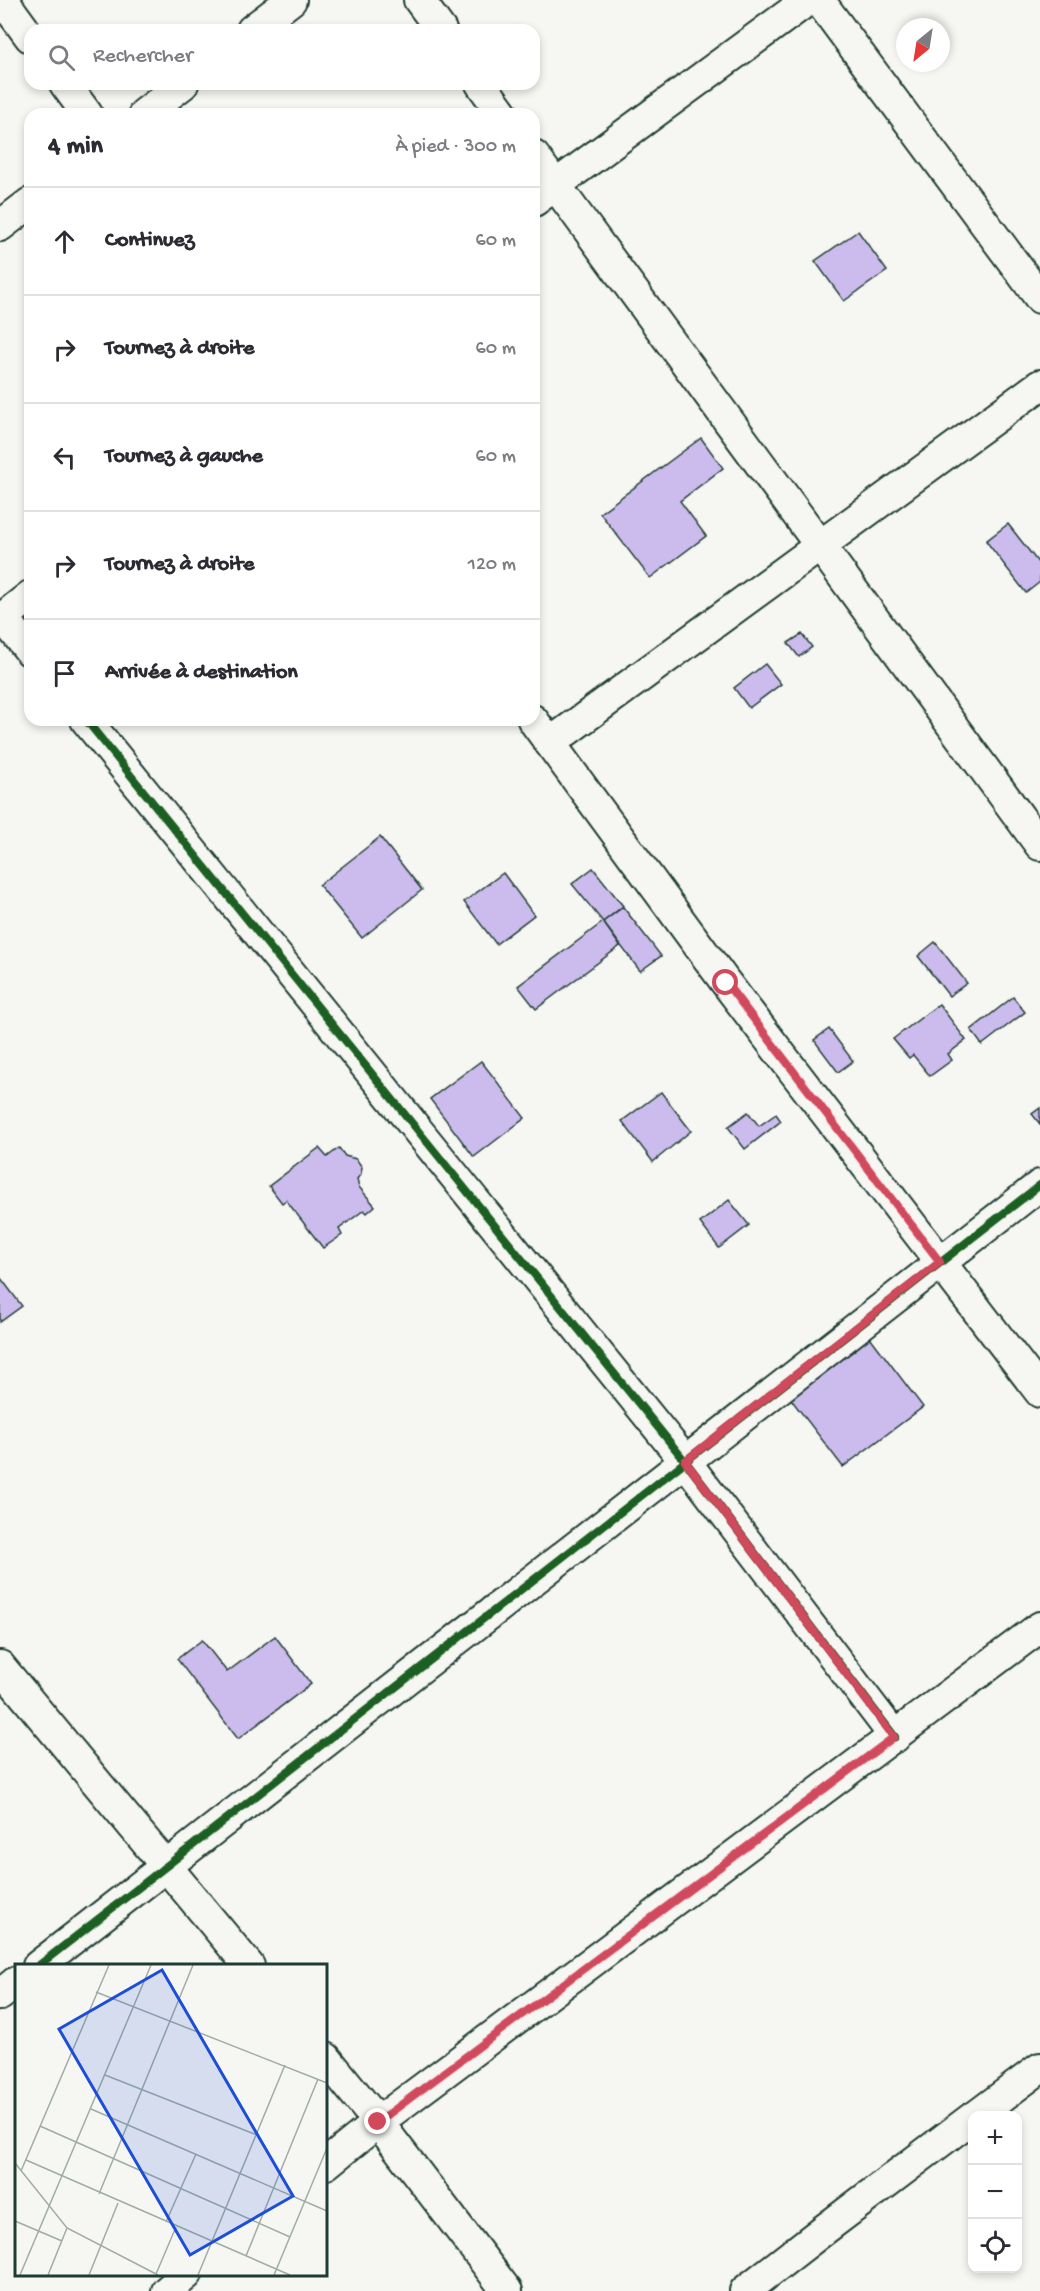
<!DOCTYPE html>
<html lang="fr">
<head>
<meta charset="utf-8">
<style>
  body { margin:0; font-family:"Gochi Hand",sans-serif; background:#f7f7f7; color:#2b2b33 }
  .controls { position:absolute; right:18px; bottom:18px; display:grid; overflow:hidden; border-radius:12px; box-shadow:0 3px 9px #0003 }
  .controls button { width:54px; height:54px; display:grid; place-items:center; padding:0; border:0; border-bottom:2px solid #e1e1e2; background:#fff; color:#2b2b33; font:30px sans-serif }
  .compass { position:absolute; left:896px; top:18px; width:54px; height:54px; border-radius:50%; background:#fff; box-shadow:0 3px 9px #0003; rotate:210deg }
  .stop { position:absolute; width:18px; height:18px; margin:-14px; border:4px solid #d1495b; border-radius:50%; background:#fff }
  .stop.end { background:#d1495b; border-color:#fff; box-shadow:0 2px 6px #0008 }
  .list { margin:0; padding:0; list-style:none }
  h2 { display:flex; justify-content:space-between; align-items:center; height:78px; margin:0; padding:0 24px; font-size:26px }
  h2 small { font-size:20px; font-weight:400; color:#7c7c81 }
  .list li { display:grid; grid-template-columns:39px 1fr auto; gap:18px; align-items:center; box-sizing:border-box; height:108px; padding:0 24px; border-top:2px solid #e1e1e2 }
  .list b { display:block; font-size:22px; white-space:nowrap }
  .list em { font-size:20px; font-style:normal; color:#7c7c81 }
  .icon { flex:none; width:33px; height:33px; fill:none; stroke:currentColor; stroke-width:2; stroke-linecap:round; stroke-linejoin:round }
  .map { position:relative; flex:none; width:1040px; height:2291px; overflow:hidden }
  .search { position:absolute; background:#fff; box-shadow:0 3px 9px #0003; left:24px; top:24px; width:516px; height:66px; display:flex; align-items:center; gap:15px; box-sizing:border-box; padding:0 21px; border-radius:18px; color:#7c7c81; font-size:22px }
  .panel { position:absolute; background:#fff; box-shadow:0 3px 9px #0003; left:24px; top:108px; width:516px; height:618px; border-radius:18px }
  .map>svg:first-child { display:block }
  .building { fill:#ccbcee; stroke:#1f3d34; stroke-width:1.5 }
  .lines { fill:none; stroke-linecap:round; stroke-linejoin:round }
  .street-casing { stroke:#1f3d34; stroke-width:34 }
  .street { stroke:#f6f6f2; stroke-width:30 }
  .cycleway-casing { stroke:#f6f6f2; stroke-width:11 }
  .cycleway { stroke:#1b5e20; stroke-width:8 }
  .route { stroke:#d1495b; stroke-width:8 }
  .inset-road { fill:none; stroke:#a0aca6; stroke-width:1.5 }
  .view { fill:#1d4ed8; fill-opacity:0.15; stroke:#1d4ed8; stroke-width:3 }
  .inset-edge { fill:none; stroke:#1f3d34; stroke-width:3 }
</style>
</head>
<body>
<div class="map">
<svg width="1040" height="2291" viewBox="0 0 1040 2291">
  <rect width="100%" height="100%" fill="#f6f6f2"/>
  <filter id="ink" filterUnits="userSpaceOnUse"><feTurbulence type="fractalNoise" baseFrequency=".0167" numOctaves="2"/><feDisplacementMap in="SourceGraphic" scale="12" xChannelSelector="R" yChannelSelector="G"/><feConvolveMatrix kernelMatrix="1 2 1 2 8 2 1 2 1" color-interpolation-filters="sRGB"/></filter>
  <g filter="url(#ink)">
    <g class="building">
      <path d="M858,231L887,271L844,301L815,261Z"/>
      <path d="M701,438L723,468L680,501L706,536L650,578L600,513Z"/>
      <path d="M1008,524L1040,565V582L1026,593L986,541Z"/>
      <path d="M802,634L812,647L799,657L788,643Z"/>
      <path d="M765,664L781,684L749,708L734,688Z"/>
      <path d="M380,837L422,890L362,938L319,885Z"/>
      <path d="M593,868L623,906L603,922L572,884Z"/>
      <path d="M503,873L534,915L496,944L464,902Z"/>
      <path d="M623,907L661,956L640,971L603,922Z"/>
      <path d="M603,922L620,946L536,1009L518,986Z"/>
      <path d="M935,942L967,983L949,996L918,956Z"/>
      <path d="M1013,997L1025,1012L982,1045L971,1030Z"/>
      <path d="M939,1004L966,1040L948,1054L952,1060L930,1076L913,1055L909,1058L893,1039Z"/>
      <path d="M829,1029L853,1061L838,1072L814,1040Z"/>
      <path d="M481,1061L525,1118L474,1157L430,1099Z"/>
      <path d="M661,1092L691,1131L653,1162L622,1121Z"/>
      <path d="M1040,1108V1124L1032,1114Z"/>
      <path d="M748,1112L759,1126L776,1114L781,1121L745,1149L728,1127Z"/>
      <path d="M319,1148L327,1157L339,1148L345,1156L356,1159L362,1167L361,1174L357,1179L359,1187L375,1206L367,1213L364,1210L339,1229L342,1235L323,1248L286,1200L282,1203L269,1186Z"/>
      <path d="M729,1200L749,1225L719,1248L700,1223Z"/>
      <path d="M0,1277L22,1306L0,1322Z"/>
      <path d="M870,1337L923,1407L843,1467L790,1398Z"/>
      <path d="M275,1636L311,1684L238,1739L177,1659L202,1640L227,1672Z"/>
    </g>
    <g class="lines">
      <g class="street-casing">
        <g id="street">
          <path d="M3,0L30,37"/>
          <path d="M419,0L441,30"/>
          <path d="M819,0L1040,298"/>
          <path d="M252,30L291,0"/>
          <path d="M65,84L87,114"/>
          <path d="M481,84L503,114"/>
          <path d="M144,114L183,84"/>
          <path d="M534,156L1040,845"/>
          <path d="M534,201L808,0"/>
          <path d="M0,226L30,203"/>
          <path d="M3,617L30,651"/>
          <path d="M0,620L30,596"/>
          <path d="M86,720L685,1461L895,1737"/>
          <path d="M533,720L726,983L1040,1392"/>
          <path d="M550,743L1040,385"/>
          <path d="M0,1666L249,1966"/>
          <path d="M38,1966L1040,1185"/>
          <path d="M0,1995L16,1982"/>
          <path d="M326,2058L378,2122L507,2291"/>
          <path d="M976,2116L1040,2068"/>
          <path d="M326,2164L378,2122L1040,1627"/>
          <path d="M167,2291L187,2274"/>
          <path d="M745,2291L821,2232L972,2118"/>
        </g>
      </g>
      <use href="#street" class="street"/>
      <g class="cycleway-casing">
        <g id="cycleway">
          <path d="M86,720L685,1461L895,1737"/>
          <path d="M38,1966L1040,1185"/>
        </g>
      </g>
      <use href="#cycleway" class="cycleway"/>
    </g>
  </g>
  <g class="lines" filter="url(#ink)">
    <path class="route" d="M378,2122L894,1737L685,1461L940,1262L726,983"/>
  </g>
  <g transform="translate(15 1964)">
    <rect width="312" height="312" fill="#f6f6f2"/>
    <path class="inset-road" d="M81,28L312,119M90,111L242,171M76,145L312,247M25,162L275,273M11,196L275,311M0,199L52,264L143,311M6,207L94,1M84,230L178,1M0,257L47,277M151,258L181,190M231,292L303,115M141,310L161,263M5,311L136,1M33,311L52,264M74,311L103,239M183,311L270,101M259,311L312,184"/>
    <path class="view" d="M147,6L278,232L175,291L44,65Z"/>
    <rect width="312" height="312" class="inset-edge"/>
  </g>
</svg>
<div class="controls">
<button>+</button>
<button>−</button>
<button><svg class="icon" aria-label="locate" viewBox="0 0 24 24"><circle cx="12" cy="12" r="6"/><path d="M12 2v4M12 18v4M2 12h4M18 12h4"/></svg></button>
</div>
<svg class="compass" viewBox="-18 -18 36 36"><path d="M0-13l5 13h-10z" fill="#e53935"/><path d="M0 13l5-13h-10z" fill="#7c7c81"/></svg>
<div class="stop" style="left:726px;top:983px"></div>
<div class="stop end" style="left:378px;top:2122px"></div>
<div class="search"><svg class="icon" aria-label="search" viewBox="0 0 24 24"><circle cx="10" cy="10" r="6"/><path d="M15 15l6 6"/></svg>Rechercher</div>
<section class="panel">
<h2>4 min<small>À pied · 300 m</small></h2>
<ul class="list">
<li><svg class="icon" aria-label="ahead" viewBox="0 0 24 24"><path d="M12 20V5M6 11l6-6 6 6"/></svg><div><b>Continuez</b></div><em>60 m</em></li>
<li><svg class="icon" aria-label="right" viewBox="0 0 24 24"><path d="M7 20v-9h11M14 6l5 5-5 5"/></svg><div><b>Tournez à droite</b></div><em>60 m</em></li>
<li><svg class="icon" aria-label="left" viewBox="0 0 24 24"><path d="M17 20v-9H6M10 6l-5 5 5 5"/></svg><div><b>Tournez à gauche</b></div><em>60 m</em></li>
<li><svg class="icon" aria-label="right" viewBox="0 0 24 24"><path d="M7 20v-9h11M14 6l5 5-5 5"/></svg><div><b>Tournez à droite</b></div><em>120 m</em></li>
<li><svg class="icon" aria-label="arrive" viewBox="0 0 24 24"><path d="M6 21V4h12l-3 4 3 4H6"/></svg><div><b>Arrivée à destination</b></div></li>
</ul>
</section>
</div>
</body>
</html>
